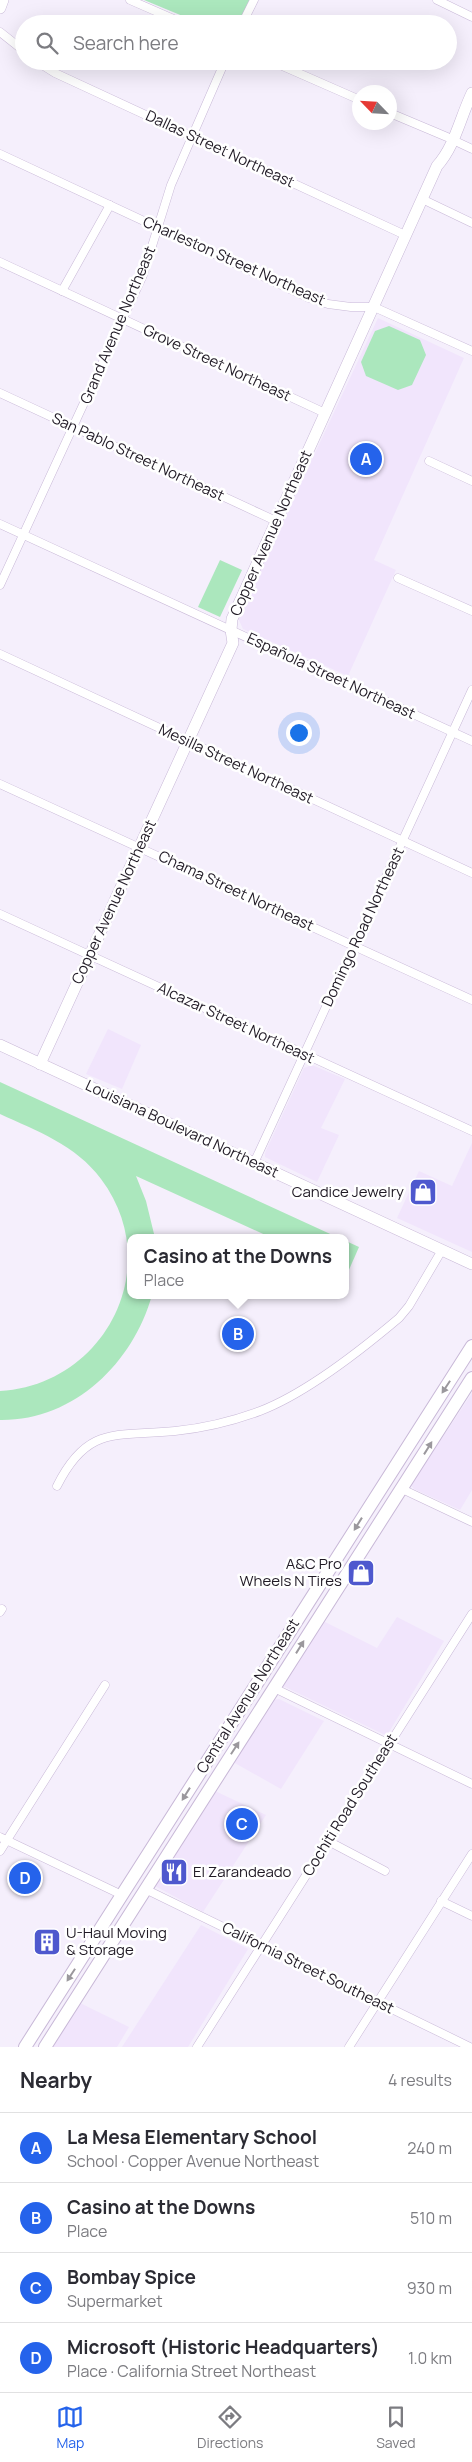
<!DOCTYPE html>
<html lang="en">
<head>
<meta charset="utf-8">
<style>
  body { margin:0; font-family:Manrope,sans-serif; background:#f2f2f3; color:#2b2b33 }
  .compass { position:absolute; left:352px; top:85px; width:45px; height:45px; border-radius:50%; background:#fff; box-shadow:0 5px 20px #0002; rotate:295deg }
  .you { position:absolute; left:298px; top:732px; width:18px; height:18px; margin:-12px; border:4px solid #fff; border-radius:50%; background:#1a73e8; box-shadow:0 0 0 8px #1a73e833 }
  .badge { display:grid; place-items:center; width:32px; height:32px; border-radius:50%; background:#2563eb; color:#fff; font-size:16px; font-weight:700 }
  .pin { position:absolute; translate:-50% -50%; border:2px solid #fff; box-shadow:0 1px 5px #0006 }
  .popup { position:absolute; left:127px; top:1234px; width:222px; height:65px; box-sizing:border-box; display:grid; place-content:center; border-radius:10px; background:#fff; filter:drop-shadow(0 1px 4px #0005); font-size:16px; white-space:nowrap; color:#7c7c81 }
  .popup b { font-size:19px; color:#2b2b33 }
  .popup::after { content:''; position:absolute; left:50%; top:100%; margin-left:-10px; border:10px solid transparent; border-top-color:#fff }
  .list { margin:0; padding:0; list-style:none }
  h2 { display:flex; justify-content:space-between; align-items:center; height:65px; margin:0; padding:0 20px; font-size:21px }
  h2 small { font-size:16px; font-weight:400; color:#7c7c81 }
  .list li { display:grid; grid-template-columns:32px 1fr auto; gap:15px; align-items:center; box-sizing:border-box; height:70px; padding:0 20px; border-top:1px solid #e1e1e2 }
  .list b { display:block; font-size:19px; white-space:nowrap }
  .list p { margin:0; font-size:16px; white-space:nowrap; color:#7c7c81 }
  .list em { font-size:16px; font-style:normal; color:#7c7c81 }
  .icon { flex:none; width:28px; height:28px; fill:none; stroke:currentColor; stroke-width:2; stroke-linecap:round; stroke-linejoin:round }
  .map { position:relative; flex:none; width:472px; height:2047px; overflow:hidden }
  .search { position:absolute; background:#fff; box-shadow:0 5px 20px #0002; left:15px; right:15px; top:15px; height:55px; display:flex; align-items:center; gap:12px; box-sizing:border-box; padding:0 18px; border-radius:28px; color:#7c7c81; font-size:19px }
  .sheet { height:345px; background:#fff }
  nav { display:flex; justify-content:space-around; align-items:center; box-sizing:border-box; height:70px; border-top:1px solid #e1e1e2; background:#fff; font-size:14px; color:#7c7c81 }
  nav a { display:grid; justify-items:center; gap:2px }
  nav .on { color:#2563eb }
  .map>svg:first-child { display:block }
  .built { fill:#f1e5fc }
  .green { fill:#abe7bd }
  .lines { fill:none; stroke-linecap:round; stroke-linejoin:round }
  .street-casing { stroke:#c8b8d7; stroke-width:9 }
  .secondary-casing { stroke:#c8b8d7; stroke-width:12 }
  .primary-casing { stroke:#c8b8d7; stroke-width:14 }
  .street { stroke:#fff; stroke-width:8 }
  .secondary { stroke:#fff; stroke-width:11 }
  .primary { stroke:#fff; stroke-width:12 }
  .oneway { fill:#9b989d }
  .labels { text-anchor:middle; stroke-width:5; stroke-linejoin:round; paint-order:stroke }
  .street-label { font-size:15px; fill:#201a25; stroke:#fff }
  .poi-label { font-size:15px; fill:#201a25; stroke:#fff; text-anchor:end }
</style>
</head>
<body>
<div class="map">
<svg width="472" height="2047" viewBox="0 0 472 2047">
  <rect width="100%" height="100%" fill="#f5effc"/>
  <g class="built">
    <path d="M378,318L464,358L374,560L396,570L348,676L243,629L238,618Z"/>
    <path d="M108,1029L141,1045L122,1089L86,1074Z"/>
    <path d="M312,1065L345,1079L321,1128L339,1135L317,1182L265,1157V1153L304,1068Z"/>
    <path d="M472,1143V1252L397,1218L419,1171L452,1186Z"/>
    <path d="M472,1393V1490L460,1510L414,1489L411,1485Z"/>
    <path d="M397,1617L444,1641L389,1732L385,1735L283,1686L323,1621L377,1648Z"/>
    <path d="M279,1699L324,1721L281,1789L233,1762L272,1700Z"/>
    <path d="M215,1791L266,1815L203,1912L155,1886Z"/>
    <path d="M201,1925L248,1949L188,2047H122Z"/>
    <path d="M80,2003L129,2027L117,2047H52Z"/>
  </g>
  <g class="green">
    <path d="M144,0H251L239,24H202Z"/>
    <path d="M389,326L420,340L426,355L412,385L398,390L366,376L361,362L375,331Z"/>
    <path d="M220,560L242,570L220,617L198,607Z"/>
    <path d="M0,1082L339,1238H272L136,1176L146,1201L155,1238H130V1295H152C133,1363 74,1421 0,1420V1391C106,1385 166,1265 101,1179C76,1145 37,1131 0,1114Z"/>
    <path d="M346,1241L359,1247L348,1272L346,1271Z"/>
  </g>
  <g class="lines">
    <g class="street-casing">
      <g id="street">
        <path d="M130,0L185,24"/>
        <path d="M437,0L472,17"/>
        <path d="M242,24L254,0"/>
        <path d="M0,32L24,51"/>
        <path d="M36,61L55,73L405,235"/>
        <path d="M271,61L360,100"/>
        <path d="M390,113L447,137"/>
        <path d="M453,140L472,149"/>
        <path d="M0,154L309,298L328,304L351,307H374L472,351"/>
        <path d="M422,199L472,223"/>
        <path d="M0,262L325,413"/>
        <path d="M62,291L110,205"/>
        <path d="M0,393L276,521"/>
        <path d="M429,461L472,481"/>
        <path d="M0,524L472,741"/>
        <path d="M398,578L472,611"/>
        <path d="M0,585L143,275L171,185L225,61"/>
        <path d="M0,654L472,873"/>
        <path d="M0,784L472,1000"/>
        <path d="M0,914L472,1131"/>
        <path d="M254,1163L472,690"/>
        <path d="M57,1486C88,1424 117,1437 175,1431C204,1428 233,1421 260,1411C307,1393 360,1351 399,1318L409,1306L442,1250"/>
        <path d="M402,1489L472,1522"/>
        <path d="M0,1612L2,1609"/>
        <path d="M274,1688L472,1784"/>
        <path d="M0,1837L122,1895"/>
        <path d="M328,1841L385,1871"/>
        <path d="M0,1851L105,1685"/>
        <path d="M145,1889L470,2047"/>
        <path d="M441,1901L472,1916"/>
        <path d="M197,2047L472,1614"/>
        <path d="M349,2047L472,1854"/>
      </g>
    </g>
    <g class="secondary-casing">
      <g id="secondary">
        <path d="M0,8L3,0"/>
        <path d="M0,1045L472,1264"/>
        <path d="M40,1064L233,643L231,630L232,619L437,166C455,146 460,118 472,93"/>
      </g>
    </g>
    <g class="primary-casing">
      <g id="primary">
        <path d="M25,2047L472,1346"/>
        <path d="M45,2047L472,1378"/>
      </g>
    </g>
    <use href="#street" class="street"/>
    <use href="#secondary" class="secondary"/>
    <use href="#primary" class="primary"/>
  </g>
  <defs><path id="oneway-solid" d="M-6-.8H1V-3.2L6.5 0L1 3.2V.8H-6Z" transform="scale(1.25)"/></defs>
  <g class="oneway">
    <use href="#oneway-solid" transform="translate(446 1387) rotate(123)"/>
    <use href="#oneway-solid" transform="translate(428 1448) rotate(-58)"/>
    <use href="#oneway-solid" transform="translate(358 1524) rotate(122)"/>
    <use href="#oneway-solid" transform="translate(300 1647) rotate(-58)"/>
    <use href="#oneway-solid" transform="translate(235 1748) rotate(-57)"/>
    <use href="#oneway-solid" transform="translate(186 1794) rotate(122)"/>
    <use href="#oneway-solid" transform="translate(71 1975) rotate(123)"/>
  </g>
  <defs>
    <g id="shop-square" transform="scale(1.4375)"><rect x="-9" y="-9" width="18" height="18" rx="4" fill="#4e58ce" stroke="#fff"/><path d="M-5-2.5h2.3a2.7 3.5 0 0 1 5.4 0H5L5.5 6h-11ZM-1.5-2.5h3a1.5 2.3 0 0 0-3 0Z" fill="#fff"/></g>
    <g id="restaurant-square" transform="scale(1.4375)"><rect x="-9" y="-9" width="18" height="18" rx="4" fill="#4e58ce" stroke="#fff"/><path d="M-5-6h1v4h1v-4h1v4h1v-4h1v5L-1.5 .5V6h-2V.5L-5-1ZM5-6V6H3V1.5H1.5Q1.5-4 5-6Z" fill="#fff"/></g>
    <g id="building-square" transform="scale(1.4375)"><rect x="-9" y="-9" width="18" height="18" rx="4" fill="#4e58ce" stroke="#fff"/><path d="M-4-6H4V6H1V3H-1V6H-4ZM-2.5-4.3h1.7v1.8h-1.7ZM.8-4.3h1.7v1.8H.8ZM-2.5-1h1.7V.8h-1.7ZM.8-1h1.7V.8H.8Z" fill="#fff"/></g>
  </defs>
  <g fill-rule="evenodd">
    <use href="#shop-square" x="423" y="1192"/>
    <use href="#shop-square" x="361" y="1573"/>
    <use href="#restaurant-square" x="174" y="1872"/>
    <use href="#building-square" x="47" y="1942"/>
  </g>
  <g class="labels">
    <g class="street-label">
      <text transform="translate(220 149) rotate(25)" y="5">Dallas Street Northeast</text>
      <text transform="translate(234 261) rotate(24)" y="5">Charleston Street Northeast</text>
      <text transform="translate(118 325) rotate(-67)" y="5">Grand Avenue Northeast</text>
      <text transform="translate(217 363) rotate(25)" y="5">Grove Street Northeast</text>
      <text transform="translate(138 457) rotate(25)" y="5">San Pablo Street Northeast</text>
      <text transform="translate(271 533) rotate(-66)" y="5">Copper Avenue Northeast</text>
      <text transform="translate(331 676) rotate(25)" y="5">Española Street Northeast</text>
      <text transform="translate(236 764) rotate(25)" y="5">Mesilla Street Northeast</text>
      <text transform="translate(236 891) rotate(25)" y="5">Chama Street Northeast</text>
      <text transform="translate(114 902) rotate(-65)" y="5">Copper Avenue Northeast</text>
      <text transform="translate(363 927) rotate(-65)" y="5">Domingo Road Northeast</text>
      <text transform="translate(236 1023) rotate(25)" y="5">Alcazar Street Northeast</text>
      <text transform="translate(182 1129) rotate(25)" y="5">Louisiana Boulevard Northeast</text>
      <text transform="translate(248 1696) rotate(-58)" y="5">Central Avenue Northeast</text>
      <text transform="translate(350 1805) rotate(-58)" y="5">Cochiti Road Southeast</text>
      <text transform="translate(308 1968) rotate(26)" y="5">California Street Southeast</text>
    </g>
    <g class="poi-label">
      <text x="404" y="1197">Candice Jewelry</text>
      <text x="342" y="1569">A&amp;C Pro<tspan x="342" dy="17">Wheels N Tires</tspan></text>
      <text x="193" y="1877" text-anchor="start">El Zarandeado</text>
      <text x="66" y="1938" text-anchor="start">U-Haul Moving<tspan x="66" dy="17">&amp; Storage</tspan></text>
    </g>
  </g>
</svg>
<svg class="compass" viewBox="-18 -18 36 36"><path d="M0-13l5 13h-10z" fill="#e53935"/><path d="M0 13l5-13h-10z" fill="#7c7c81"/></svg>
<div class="you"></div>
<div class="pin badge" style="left:366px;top:459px">A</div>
<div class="pin badge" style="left:238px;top:1334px">B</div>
<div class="popup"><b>Casino at the Downs</b>Place</div>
<div class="pin badge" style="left:242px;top:1824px">C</div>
<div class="pin badge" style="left:25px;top:1878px">D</div>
<div class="search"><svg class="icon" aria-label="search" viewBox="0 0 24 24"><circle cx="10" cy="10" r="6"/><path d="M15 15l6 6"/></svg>Search here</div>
</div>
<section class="sheet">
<h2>Nearby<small>4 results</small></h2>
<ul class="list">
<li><span class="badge">A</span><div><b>La Mesa Elementary School</b><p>School · Copper Avenue Northeast</p></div><em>240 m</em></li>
<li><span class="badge">B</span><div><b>Casino at the Downs</b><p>Place</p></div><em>510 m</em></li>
<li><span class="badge">C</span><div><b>Bombay Spice</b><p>Supermarket</p></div><em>930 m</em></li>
<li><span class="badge">D</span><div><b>Microsoft (Historic Headquarters)</b><p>Place · California Street Northeast</p></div><em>1.0 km</em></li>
</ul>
</section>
<nav>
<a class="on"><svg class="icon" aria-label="map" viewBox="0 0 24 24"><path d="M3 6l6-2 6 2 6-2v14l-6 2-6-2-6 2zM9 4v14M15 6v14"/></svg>Map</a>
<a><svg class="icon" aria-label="directions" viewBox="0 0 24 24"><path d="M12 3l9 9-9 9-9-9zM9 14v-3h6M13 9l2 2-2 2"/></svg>Directions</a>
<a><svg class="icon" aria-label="saved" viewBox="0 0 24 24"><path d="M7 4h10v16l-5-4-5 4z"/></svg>Saved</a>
</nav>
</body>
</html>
